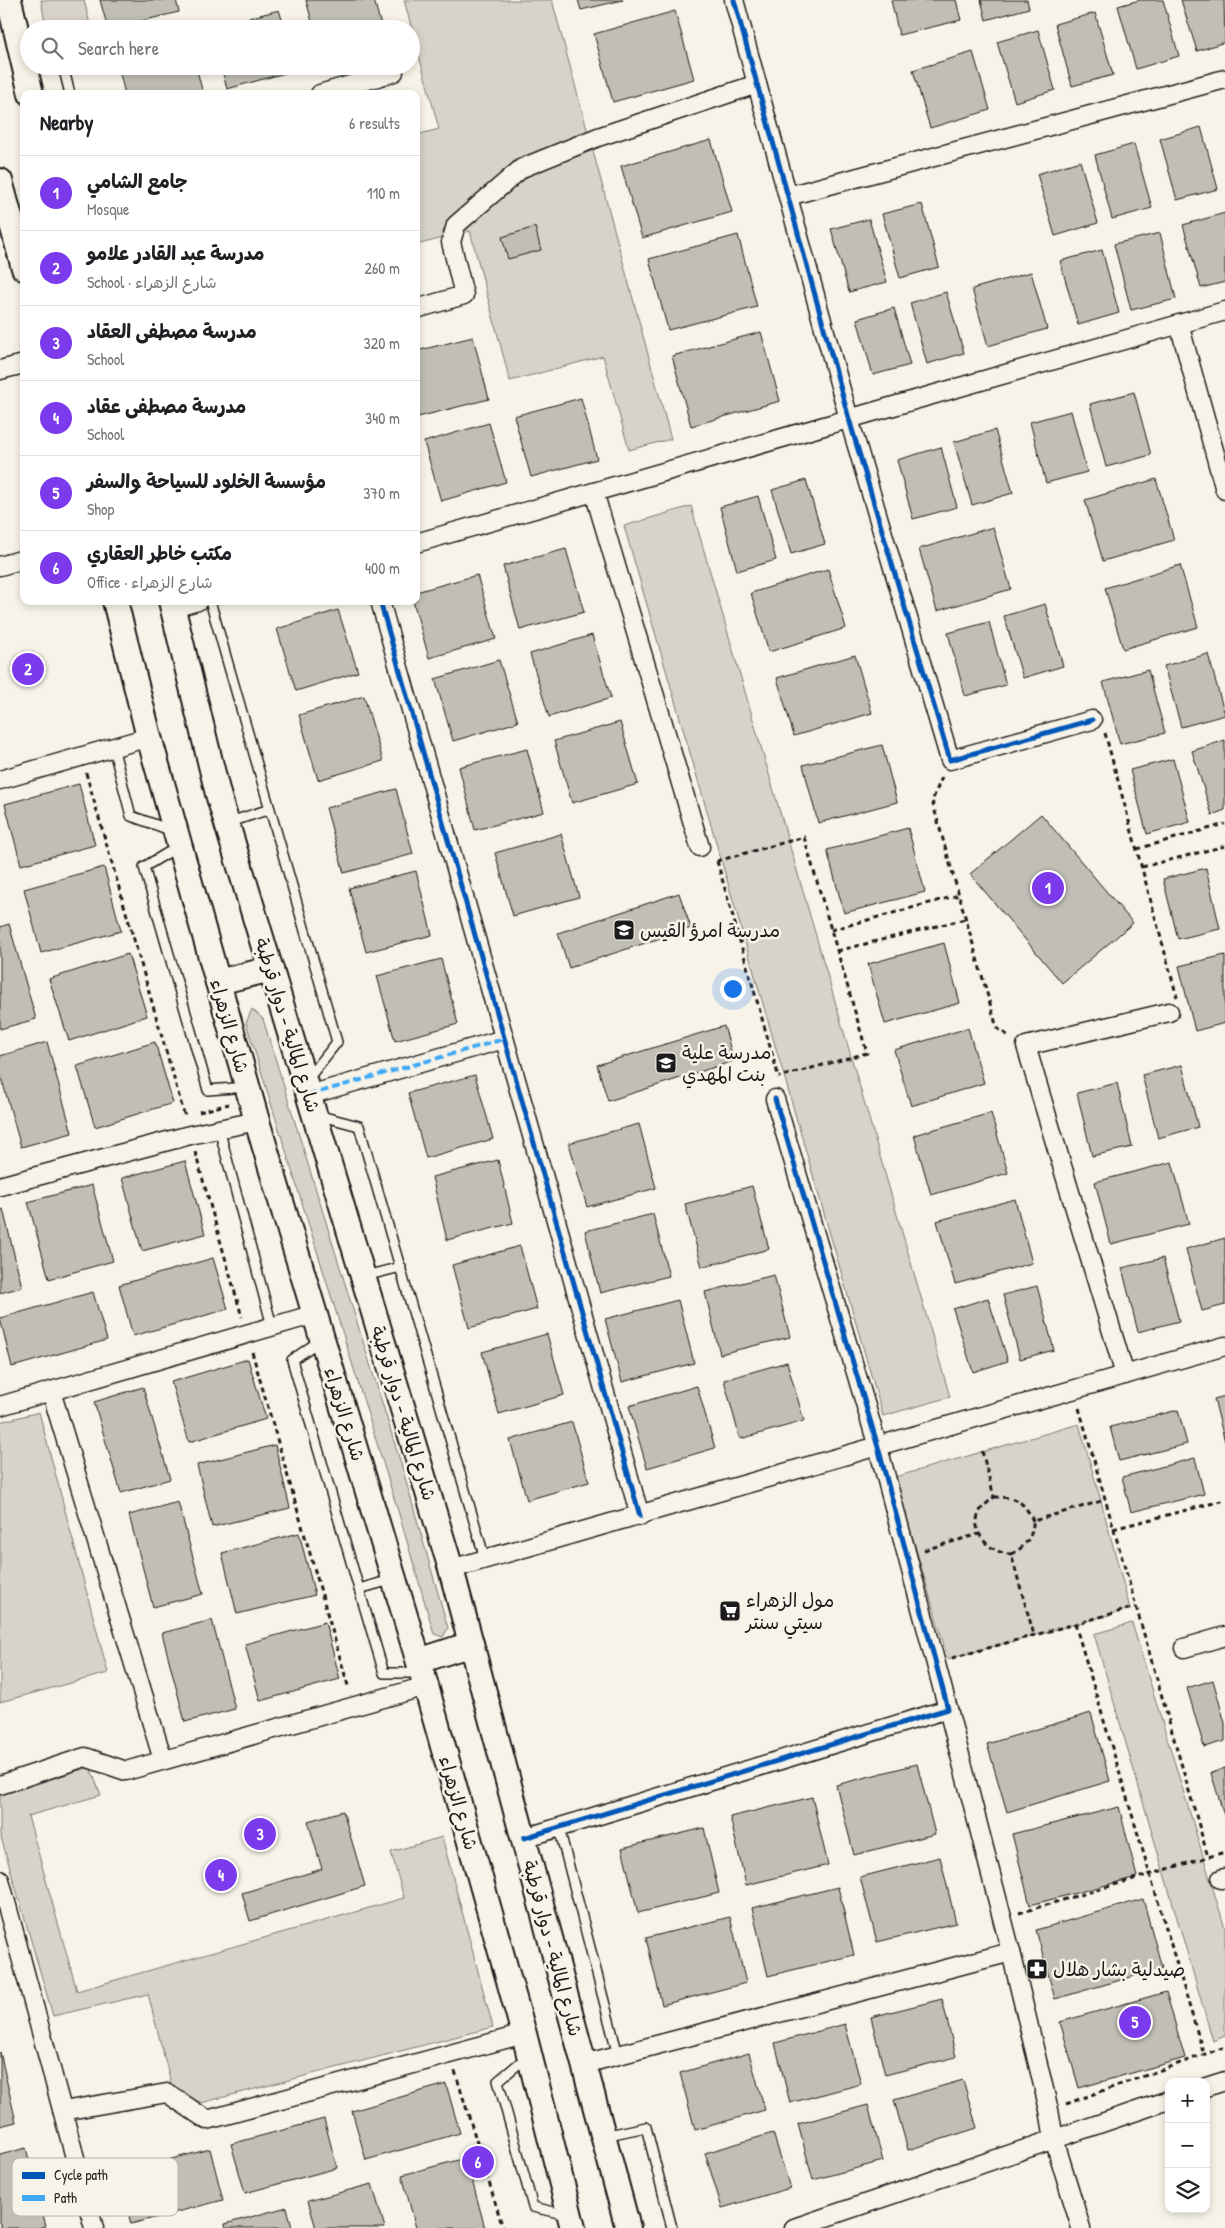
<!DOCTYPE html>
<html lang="en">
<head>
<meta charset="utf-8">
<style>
  body { margin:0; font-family:"Patrick Hand","Playpen Sans Arabic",sans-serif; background:#f2f2f2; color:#202124 }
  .controls { position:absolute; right:15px; bottom:15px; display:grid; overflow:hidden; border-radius:10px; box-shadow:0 2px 8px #0003 }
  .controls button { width:45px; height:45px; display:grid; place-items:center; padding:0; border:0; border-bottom:1px solid #e0e0e0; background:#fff; color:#202124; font:25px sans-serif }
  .you { position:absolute; left:732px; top:988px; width:18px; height:18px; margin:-12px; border:4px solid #fff; border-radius:50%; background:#1a73e8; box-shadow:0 0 0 8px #1a73e833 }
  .badge { display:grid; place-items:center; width:32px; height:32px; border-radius:50%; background:#7c3aed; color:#fff; font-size:16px; font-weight:700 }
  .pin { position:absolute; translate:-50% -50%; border:2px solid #fff; box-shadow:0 1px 5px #0006 }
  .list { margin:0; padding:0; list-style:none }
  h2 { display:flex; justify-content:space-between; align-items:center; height:65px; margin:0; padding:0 20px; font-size:21px }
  h2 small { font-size:16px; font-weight:400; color:#757577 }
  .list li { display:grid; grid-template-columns:32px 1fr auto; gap:15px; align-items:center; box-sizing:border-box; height:75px; padding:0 20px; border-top:1px solid #e0e0e0 }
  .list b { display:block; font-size:19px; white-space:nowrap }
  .list p { margin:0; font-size:16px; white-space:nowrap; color:#757577 }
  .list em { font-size:16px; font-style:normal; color:#757577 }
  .icon { flex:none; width:28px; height:28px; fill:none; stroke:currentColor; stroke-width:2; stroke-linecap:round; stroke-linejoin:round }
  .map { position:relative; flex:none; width:1225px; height:2228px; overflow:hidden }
  .search { position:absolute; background:#fff; box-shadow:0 2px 8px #0003; left:20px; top:20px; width:400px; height:55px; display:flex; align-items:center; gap:12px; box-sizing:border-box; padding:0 18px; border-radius:28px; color:#757577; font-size:19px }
  .panel { position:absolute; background:#fff; box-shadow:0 2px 8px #0003; left:20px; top:90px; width:400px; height:515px; border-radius:10px }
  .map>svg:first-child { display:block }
  .green { fill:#d7d3cb; stroke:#7a7874 }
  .building { fill:#c0beb5; stroke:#1c1c1c }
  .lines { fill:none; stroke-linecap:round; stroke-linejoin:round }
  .lane-casing { stroke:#1c1c1c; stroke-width:12 }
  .street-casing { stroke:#1c1c1c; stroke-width:21 }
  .secondary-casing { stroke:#1c1c1c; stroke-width:28 }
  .path { stroke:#1c1c1c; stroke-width:3; stroke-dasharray:5 4; stroke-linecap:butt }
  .lane { stroke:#f7f3e8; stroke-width:9 }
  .street { stroke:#f7f3e8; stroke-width:18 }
  .secondary { stroke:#f7f3e8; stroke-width:24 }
  .quiet { stroke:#3fa9f5; stroke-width:4; stroke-dasharray:8 4; stroke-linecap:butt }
  .cycleway-casing { stroke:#f7f3e8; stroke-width:8 }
  .cycleway { stroke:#0057b8; stroke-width:5 }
  .labels { text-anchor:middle; stroke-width:5; stroke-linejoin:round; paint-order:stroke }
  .poi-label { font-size:19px; fill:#1c1c1c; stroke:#f7f3e8; text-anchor:start }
  .street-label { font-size:19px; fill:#1c1c1c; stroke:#f7f3e8 }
  .key { fill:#f7f3e8; stroke:#b5b2ab; stroke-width:1 }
  .key-label { font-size:14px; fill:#1c1c1c }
</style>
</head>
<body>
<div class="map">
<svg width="1225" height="2228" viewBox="0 0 1225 2228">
  <rect width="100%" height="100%" fill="#f7f3e8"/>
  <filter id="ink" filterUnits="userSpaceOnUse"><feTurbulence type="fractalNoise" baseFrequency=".02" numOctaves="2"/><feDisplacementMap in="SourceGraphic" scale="10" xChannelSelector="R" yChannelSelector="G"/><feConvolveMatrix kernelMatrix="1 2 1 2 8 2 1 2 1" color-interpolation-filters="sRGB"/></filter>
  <g filter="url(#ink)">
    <g class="green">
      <path d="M41,0H84L91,29H46Z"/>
      <path d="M404,0H552L671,439L629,450L603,356L510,381L470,231L416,245V135L439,129Z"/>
      <path d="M691,506L950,1397L883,1416L624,526Z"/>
      <path d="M252,1009L263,1019L401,1464L448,1628L443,1637L434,1634L399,1514L246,1023Z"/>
      <path d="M39,1412L108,1673L0,1702V1422Z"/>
      <path d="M1079,1424L1101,1501L1130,1609L948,1659L895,1477Z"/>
      <path d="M1132,1623L1225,1928V2036L1213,2041L1094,1634Z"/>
      <path d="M90,1767L101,1795L28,1816L77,1991L404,1898L391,1852L442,1837L493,2027L201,2103L172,2087L148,1994L53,2016L0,1834V1795Z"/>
    </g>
    <g class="building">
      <path d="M100,0H176L179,12L108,29Z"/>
      <path d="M306,0H374L382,29H314Z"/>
      <path d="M578,0H623L581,10Z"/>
      <path d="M891,0H956L961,20L899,35Z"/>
      <path d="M981,0H1027L1029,8L986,20Z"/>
      <path d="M1140,0H1163L1179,56L1136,69L1118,6Z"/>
      <path d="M1181,0H1224L1225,42L1197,51Z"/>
      <path d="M279,10L285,29H211V28Z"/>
      <path d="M675,11L694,79L613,102L594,34Z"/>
      <path d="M1095,13L1113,75L1072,86L1055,24Z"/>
      <path d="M1038,30L1055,90L1015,102L997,42Z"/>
      <path d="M973,52L990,110L930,128L913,70Z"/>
      <path d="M118,66H196L203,94H125Z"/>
      <path d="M221,66H295L296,70L227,89Z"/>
      <path d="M1201,127L1218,189L1177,200L1160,139Z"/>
      <path d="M711,140L732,212L642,238L621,166Z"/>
      <path d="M1134,144L1152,208L1112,219L1095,155Z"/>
      <path d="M1080,161L1098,223L1055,236L1037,174Z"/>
      <path d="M922,204L939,267L900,278L882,214Z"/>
      <path d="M1225,213V282L1201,288L1183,225Z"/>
      <path d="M869,219L887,282L849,292L831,229Z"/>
      <path d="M535,227L541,250L508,259L502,237Z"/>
      <path d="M1160,233L1176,299L1131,310L1114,244Z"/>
      <path d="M738,235L757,307L668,330L649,259Z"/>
      <path d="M1102,250L1119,313L1078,325L1060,261Z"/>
      <path d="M1031,272L1047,329L988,346L972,289Z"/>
      <path d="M946,292L964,353L927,364L910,303Z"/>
      <path d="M894,308L910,365L873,375L857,319Z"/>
      <path d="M761,332L780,401L691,426L672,356Z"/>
      <path d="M473,337L489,399L418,417L416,408V351Z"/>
      <path d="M1134,392L1151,455L1106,467L1090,404Z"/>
      <path d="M581,398L597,459L531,477L514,416Z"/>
      <path d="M1071,411L1087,472L1046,483L1030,422Z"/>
      <path d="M489,423L506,482L441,501L424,442Z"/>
      <path d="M995,430L1013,493L972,505L954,442Z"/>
      <path d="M941,447L957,507L913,519L897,460Z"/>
      <path d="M1156,479L1174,540L1103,561L1085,500Z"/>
      <path d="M806,480L825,544L791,554L772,490Z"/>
      <path d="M758,496L776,560L737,571L720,507Z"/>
      <path d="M993,527L1011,589L937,611L919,549Z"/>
      <path d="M566,549L584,612L520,630L503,566Z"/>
      <path d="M1180,565L1198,627L1123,649L1105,588Z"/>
      <path d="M828,569L846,628L769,652L751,593Z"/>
      <path d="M477,575L496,639L429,658L413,601H416V592Z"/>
      <path d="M1045,604L1063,666L1023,678L1004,616Z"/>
      <path d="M338,610L358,672L296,691L277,629Z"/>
      <path d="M989,622L1006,685L965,696L948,633Z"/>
      <path d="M592,635L611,698L549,717L530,654Z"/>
      <path d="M1208,654L1225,715L1181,727L1164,666Z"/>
      <path d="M855,655L872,713L794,736L777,678Z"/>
      <path d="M499,660L518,722L453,741L435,679Z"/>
      <path d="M1148,670L1165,733L1120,744L1103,682Z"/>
      <path d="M364,696L383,761L318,780L299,715Z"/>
      <path d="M620,722L638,784L572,803L554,741Z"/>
      <path d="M1225,740V810L1212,815L1192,751Z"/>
      <path d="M882,745L897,802L818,823L803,765Z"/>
      <path d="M527,749L544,812L475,830L459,767Z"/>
      <path d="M1173,759L1190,822L1147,834L1130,770Z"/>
      <path d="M79,784L95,845L21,865L5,804Z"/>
      <path d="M396,789L413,854L344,873L326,808Z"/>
      <path d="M1041,814L1133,923L1062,983L970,874Z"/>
      <path d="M908,828L925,892L844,913L827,850Z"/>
      <path d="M561,834L579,897L513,916L495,853Z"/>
      <path d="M104,867L121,931L41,953L24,889Z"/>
      <path d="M1206,868L1220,929L1178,939L1163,879Z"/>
      <path d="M416,871L432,935L366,952L349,888Z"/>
      <path d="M679,893L691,928L569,968L558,933Z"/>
      <path d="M9,924L36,1019L0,1029V927Z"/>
      <path d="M944,943L960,1003L885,1024L868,964Z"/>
      <path d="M128,954L147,1016L69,1041L49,979Z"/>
      <path d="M1225,955V1023L1195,1031L1179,966Z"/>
      <path d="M441,959L458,1024L395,1041L377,976Z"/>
      <path d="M724,1026L734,1061L608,1101L597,1065Z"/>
      <path d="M968,1028L984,1083L911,1106L894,1050Z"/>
      <path d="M47,1042L72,1133L21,1147L0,1073V1056Z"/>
      <path d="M155,1042L173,1103L95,1127L77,1066Z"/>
      <path d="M1182,1065L1198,1127L1158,1138L1142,1075Z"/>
      <path d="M475,1075L493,1139L426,1158L408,1093Z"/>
      <path d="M1117,1083L1132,1147L1092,1156L1077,1093Z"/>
      <path d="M991,1113L1008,1173L931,1195L914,1135Z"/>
      <path d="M639,1124L656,1188L587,1207L569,1143Z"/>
      <path d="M498,1160L513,1223L447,1240L432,1177Z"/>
      <path d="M185,1161L205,1234L142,1251L122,1178Z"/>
      <path d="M1172,1162L1189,1224L1111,1244L1095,1182Z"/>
      <path d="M92,1185L113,1261L49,1279L28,1202Z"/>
      <path d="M752,1186L769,1249L702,1267L685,1204Z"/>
      <path d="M1015,1199L1032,1263L955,1284L937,1221Z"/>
      <path d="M3,1209L22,1287L0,1293V1210Z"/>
      <path d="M653,1214L669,1276L600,1293L585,1231Z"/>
      <path d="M1225,1238V1305L1202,1311L1186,1249Z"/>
      <path d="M520,1246L537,1309L469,1328L452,1265Z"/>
      <path d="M213,1258L228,1309L133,1336L119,1285Z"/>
      <path d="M1163,1258L1179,1321L1138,1332L1122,1268Z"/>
      <path d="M774,1275L790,1337L720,1354L705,1292Z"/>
      <path d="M1037,1286L1054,1350L1020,1359L1003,1295Z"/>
      <path d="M93,1292L107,1340L12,1367L0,1318Z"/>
      <path d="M988,1298L1008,1361L973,1372L953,1309Z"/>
      <path d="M678,1300L694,1363L622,1382L605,1319Z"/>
      <path d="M547,1334L564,1395L499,1414L482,1352Z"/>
      <path d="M248,1359L266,1419L189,1442L171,1382Z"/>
      <path d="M787,1362L804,1421L740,1439L724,1380Z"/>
      <path d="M697,1386L715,1448L647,1468L629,1406Z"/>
      <path d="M143,1387L170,1479L121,1493L94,1402Z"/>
      <path d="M1225,1396V1442L1214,1399Z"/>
      <path d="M1178,1410L1187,1444L1119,1461L1110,1427Z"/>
      <path d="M572,1422L589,1482L527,1500L510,1440Z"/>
      <path d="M275,1445L290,1508L212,1527L197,1465Z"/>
      <path d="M1195,1458L1204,1494L1131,1512L1122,1477Z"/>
      <path d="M178,1502L203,1594L153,1607L129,1515Z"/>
      <path d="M299,1533L315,1595L237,1614L222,1553Z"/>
      <path d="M212,1620L235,1709L185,1722L162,1633Z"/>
      <path d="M325,1622L340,1679L260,1701L245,1644Z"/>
      <path d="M1213,1680L1225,1723V1741L1204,1747L1187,1688Z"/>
      <path d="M1091,1713L1110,1781L1007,1812L987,1744Z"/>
      <path d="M917,1764L935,1834L854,1855L836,1785Z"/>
      <path d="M1225,1768V1818L1211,1773Z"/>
      <path d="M812,1797L828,1865L746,1885L730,1817Z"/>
      <path d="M1119,1807L1137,1877L1030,1905L1012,1834Z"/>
      <path d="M343,1811L365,1886L250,1921L242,1893L322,1869L308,1821Z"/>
      <path d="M704,1828L719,1893L638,1913L622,1848Z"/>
      <path d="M940,1857L956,1923L877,1942L860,1877Z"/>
      <path d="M838,1887L854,1955L768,1976L752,1908Z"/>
      <path d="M1143,1899L1162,1968L1055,1999L1036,1930Z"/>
      <path d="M730,1917L746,1983L662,2005L646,1938Z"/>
      <path d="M1166,1992L1185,2058L1079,2088L1060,2022Z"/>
      <path d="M942,1999L956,2057L885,2075L871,2017Z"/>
      <path d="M845,2024L861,2084L790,2103L775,2043Z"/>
      <path d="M0,2052L16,2122L0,2126Z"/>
      <path d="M749,2053L765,2110L695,2130L680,2073Z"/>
      <path d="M963,2080L977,2128L908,2150L894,2100Z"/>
      <path d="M446,2084L460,2133L366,2160L352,2111Z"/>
      <path d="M868,2105L883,2161L813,2180L798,2124Z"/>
      <path d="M324,2119L337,2168L245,2193L231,2144Z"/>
      <path d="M773,2133L790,2188L722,2208L705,2153Z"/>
      <path d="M26,2148L46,2226L38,2228H0V2155Z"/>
      <path d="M210,2149L223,2200L131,2224L118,2173Z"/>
      <path d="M466,2158L485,2228H416L402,2175Z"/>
      <path d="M372,2184L385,2228H316L308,2201Z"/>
      <path d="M287,2207L292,2228H226L225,2224Z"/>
    </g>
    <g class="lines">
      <g class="lane-casing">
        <g id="lane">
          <path d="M63,66L70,94"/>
          <path d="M210,601L337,1042L307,1080"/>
          <path d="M113,747L131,816L173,831"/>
          <path d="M227,823L270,809"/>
          <path d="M179,846L144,867L208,1090L247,1087"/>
          <path d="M317,1115L359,1126L485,1559"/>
          <path d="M219,1129L272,1326"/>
          <path d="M365,1276L401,1267"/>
          <path d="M322,1339L292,1360L359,1589L394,1579"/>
          <path d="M359,1589L384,1673H420"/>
          <path d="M559,1828L618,2055"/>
          <path d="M528,2056L498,2081L533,2207L567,2215"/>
          <path d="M604,2136L646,2127L672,2228"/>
        </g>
      </g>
      <g class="street-casing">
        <g id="street">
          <path d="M734,0L849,419L950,760L1092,720"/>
          <path d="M320,94L394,72"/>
          <path d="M788,196L1225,79"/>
          <path d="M416,309L464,295L451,242L456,225L522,168L598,137L757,84"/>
          <path d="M1179,324L1225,490"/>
          <path d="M0,370L24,364"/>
          <path d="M594,492L700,847"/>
          <path d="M416,543L1225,311"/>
          <path d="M0,566L24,559"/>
          <path d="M380,601L640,1516"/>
          <path d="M173,608L198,601"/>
          <path d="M0,780L149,737"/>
          <path d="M309,1095L504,1039"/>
          <path d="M0,1186L190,1135L257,1121"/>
          <path d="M1125,1375L1026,1046L1169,1012"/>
          <path d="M51,1391L163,1760"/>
          <path d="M0,1406L315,1314"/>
          <path d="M451,1569L1225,1346"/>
          <path d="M1184,1648L1225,1636"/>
          <path d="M948,1709L1011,1952L1049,2110L1054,2139L1081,2228"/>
          <path d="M0,1785L85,1757L126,1771L426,1686"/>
          <path d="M524,1838L948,1709L878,1447L775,1099"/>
          <path d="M1221,1879L1225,1878"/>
          <path d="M0,1880L94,2228"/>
          <path d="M584,2064L1011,1952"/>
          <path d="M1206,2087L1225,2081"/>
          <path d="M63,2111L167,2093L207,2120L524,2034"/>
          <path d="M794,2228L1169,2100"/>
        </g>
      </g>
      <g class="secondary-casing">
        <g id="secondary">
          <path d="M9,0L31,94"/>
          <path d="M0,181L24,268"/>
          <path d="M115,601L149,737L257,1121L426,1686L524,2034L573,2228"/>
          <path d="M171,601L218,794L451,1569L628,2228"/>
          <path d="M218,982L271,969"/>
          <path d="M419,1661L471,1644"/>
        </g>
      </g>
      <g class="path">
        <path d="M1105,733L1177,997"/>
        <path d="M86,773L185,1117"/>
        <path d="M942,777L932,801L997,1028L1010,1037"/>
        <path d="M1137,849L1225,824"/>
        <path d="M717,861L804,837L867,1053L779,1077"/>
        <path d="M717,861L779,1078"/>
        <path d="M1142,867L1225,846"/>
        <path d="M831,930L959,895"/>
        <path d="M837,951L965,919"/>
        <path d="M199,1112L229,1104"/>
        <path d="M195,1152L242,1317"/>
        <path d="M252,1352L349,1689"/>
        <path d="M1079,1408L1208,1857"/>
        <path d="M982,1451L994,1497C990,1501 983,1506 980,1511C968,1533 992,1554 1011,1554L1034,1635"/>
        <path d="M994,1497C1016,1497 1024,1501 1033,1521"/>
        <path d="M1113,1529L1225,1500"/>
        <path d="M924,1550L979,1534"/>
        <path d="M1011,1554C1024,1549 1034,1535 1033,1521L1105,1500"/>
        <path d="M1075,1624L1204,2055"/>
        <path d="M952,1658L1136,1607"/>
        <path d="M1019,1913L1225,1852"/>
        <path d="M455,2071L503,2228"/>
        <path d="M1066,2104L1225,2047"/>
      </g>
      <use href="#lane" class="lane"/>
      <use href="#street" class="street"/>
      <use href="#secondary" class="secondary"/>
      <path class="quiet" d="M309,1095L504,1039"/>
      <g class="cycleway-casing">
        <g id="cycleway">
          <path d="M734,0L849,419L950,760L1092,720"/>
          <path d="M380,601L640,1516"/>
          <path d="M524,1838L948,1709L878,1447L775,1099"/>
        </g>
      </g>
      <use href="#cycleway" class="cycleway"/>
    </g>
  </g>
  <defs>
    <g id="school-square" transform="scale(1.125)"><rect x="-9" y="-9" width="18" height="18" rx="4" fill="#1c1c1c" stroke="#f7f3e8"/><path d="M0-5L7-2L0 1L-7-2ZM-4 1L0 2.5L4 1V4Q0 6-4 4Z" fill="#fff"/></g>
    <g id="supermarket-square" transform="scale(1.125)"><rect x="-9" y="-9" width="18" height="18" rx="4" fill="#1c1c1c" stroke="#f7f3e8"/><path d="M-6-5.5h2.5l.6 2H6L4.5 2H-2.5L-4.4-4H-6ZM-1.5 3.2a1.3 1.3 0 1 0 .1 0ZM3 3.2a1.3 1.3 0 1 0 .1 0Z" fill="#fff"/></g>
    <g id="pharmacy-square" transform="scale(1.125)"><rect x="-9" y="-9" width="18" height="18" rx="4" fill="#1c1c1c" stroke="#f7f3e8"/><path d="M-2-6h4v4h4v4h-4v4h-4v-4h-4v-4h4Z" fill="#fff"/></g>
  </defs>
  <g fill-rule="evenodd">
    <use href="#school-square" x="624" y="930"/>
    <use href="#school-square" x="666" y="1063"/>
    <use href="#supermarket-square" x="730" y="1611"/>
    <use href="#pharmacy-square" x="1037" y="1969"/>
  </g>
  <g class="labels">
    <g class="poi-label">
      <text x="640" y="937">مدرسة امرؤ القيس</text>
      <text x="682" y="1059">مدرسة علية<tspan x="682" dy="22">بنت المهدي</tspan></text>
      <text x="746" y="1607">مول الزهراء<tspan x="746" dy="22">سيتي سنتر</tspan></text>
      <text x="1053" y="1976">صيدلية بشار هلال</text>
    </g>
    <g class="street-label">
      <text transform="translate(288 1025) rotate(73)" y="7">شارع المالية - دوار قرطبة</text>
      <text transform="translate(230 1026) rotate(74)" y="7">شارع الزهراء</text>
      <text transform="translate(404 1413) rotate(73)" y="7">شارع المالية - دوار قرطبة</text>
      <text transform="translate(345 1414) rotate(73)" y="7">شارع الزهراء</text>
      <text transform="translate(459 1803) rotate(74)" y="7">شارع الزهراء</text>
      <text transform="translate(553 1948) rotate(75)" y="7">شارع المالية - دوار قرطبة</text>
    </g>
  </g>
  <rect x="12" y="2158" width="166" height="58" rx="8" class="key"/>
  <rect x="22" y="2172" width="23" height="7" fill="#0057b8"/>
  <rect x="22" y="2195" width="23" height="6" fill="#3fa9f5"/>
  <g class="key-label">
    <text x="54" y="2180">Cycle path</text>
    <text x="54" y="2203">Path</text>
  </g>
</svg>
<div class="controls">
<button>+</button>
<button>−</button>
<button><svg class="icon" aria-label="layers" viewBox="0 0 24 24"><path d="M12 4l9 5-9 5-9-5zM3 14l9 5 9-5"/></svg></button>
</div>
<div class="you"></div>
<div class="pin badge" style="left:1048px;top:888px">1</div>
<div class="pin badge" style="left:28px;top:669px">2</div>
<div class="pin badge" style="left:260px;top:1834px">3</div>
<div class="pin badge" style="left:221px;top:1875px">4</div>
<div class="pin badge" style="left:1135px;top:2022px">5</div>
<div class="pin badge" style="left:478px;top:2162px">6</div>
<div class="search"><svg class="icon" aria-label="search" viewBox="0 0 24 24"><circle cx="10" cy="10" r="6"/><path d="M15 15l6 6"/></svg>Search here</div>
<section class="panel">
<h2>Nearby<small>6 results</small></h2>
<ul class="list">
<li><span class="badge">1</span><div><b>جامع الشامي</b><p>Mosque</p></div><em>110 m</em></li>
<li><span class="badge">2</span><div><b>مدرسة عبد القادر علامو</b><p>School · شارع الزهراء</p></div><em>260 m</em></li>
<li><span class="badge">3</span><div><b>مدرسة مصطفى العقاد</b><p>School</p></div><em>320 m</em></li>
<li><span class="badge">4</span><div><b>مدرسة مصطفى عقاد</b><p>School</p></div><em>340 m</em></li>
<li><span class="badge">5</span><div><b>مؤسسة الخلود للسياحة والسفر</b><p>Shop</p></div><em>370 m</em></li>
<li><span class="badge">6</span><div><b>مكتب خاطر العقاري</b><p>Office · شارع الزهراء</p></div><em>400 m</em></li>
</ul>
</section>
</div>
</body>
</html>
